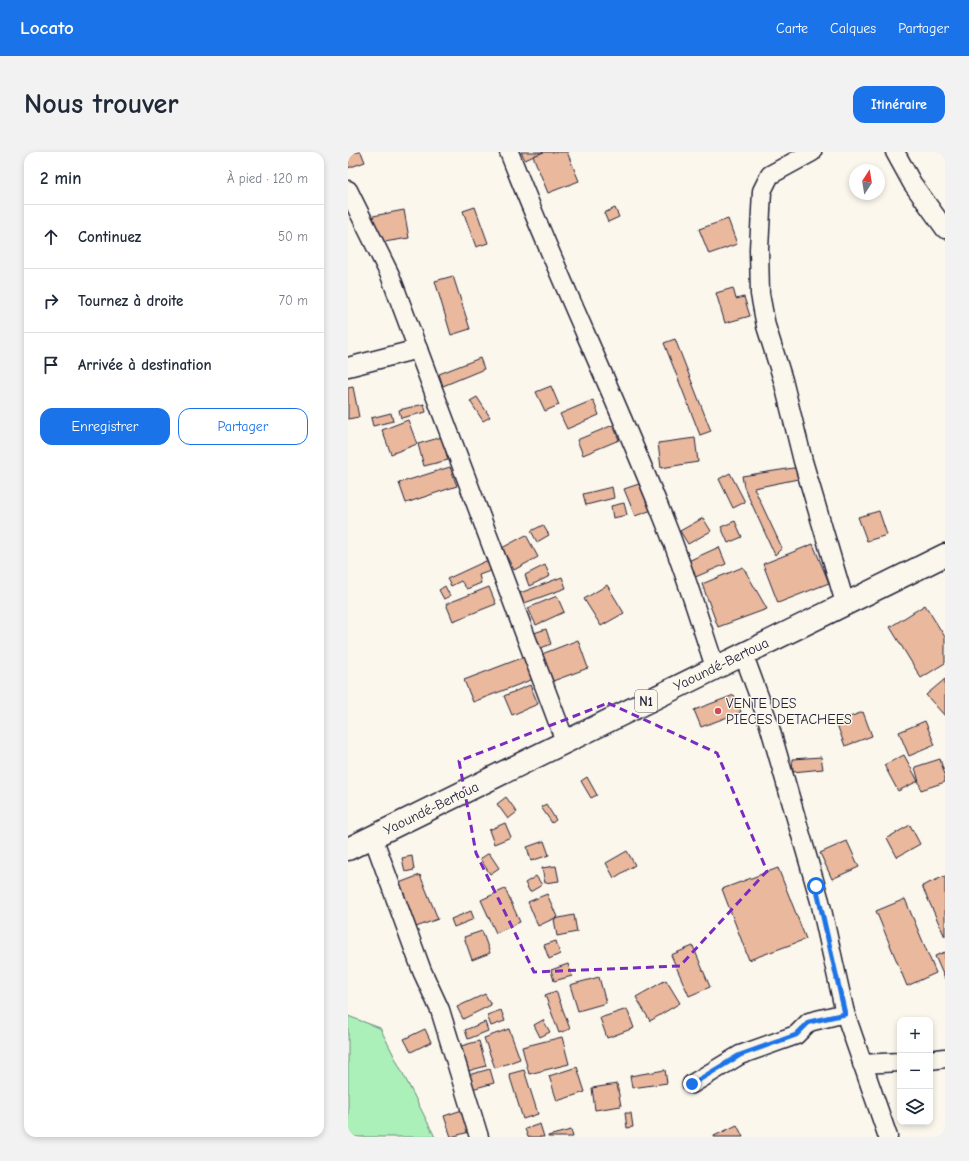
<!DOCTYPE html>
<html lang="fr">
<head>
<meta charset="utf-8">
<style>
  body { margin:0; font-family:"Comic Neue",sans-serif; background:#f2f2f3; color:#1f2937 }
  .controls { position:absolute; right:12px; bottom:12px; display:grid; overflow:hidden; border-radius:8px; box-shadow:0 2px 6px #0003 }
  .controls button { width:36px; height:36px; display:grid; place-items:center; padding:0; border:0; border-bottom:1px solid #e0e1e3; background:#fff; color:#1f2937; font:20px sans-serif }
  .compass { position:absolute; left:501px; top:12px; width:36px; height:36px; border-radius:50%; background:#fff; box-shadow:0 2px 6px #0003; rotate:12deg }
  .stop { position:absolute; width:12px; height:12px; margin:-9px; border:3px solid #1a73e8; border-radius:50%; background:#fff }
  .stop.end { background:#1a73e8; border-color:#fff; box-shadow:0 1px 4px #0008 }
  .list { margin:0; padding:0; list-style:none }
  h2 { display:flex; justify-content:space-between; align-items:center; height:52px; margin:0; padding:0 16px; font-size:17px }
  h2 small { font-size:13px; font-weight:400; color:#747a83 }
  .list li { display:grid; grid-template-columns:26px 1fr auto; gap:12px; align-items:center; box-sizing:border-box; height:64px; padding:0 16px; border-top:1px solid #e0e1e3 }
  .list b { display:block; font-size:15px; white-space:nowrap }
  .list em { font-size:13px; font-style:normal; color:#747a83 }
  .actions { display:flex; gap:8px; padding:12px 16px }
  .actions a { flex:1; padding:9px 0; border:1px solid #1a73e8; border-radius:12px; text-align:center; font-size:14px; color:#1a73e8 }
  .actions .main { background:#1a73e8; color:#fff }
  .icon { flex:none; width:22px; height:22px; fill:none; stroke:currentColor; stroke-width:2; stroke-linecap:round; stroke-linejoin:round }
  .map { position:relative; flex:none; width:597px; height:985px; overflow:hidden; border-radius:12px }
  header { display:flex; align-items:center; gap:24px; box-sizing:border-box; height:56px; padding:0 20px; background:#1a73e8; color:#fff }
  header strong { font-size:19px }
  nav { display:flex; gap:22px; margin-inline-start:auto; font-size:14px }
  .intro { display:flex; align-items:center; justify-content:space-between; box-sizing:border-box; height:96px; padding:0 24px }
  h1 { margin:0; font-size:28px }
  .button { padding:10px 18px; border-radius:12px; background:#1a73e8; color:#fff; font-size:14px; font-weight:700 }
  main { display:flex; gap:24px; padding:0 24px }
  aside { flex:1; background:#fff; border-radius:12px; box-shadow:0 2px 6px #0003 }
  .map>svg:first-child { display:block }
  .green { fill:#abefb9; stroke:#66887a }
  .building { fill:#eab89c; stroke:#22223b }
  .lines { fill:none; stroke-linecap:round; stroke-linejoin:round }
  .minor-casing { stroke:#22223b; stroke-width:21 }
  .trunk-casing { stroke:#22223b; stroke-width:25 }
  .minor { stroke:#fbf7ec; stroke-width:18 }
  .trunk { stroke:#fbf7ec; stroke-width:22 }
  .route { stroke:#1a73e8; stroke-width:5 }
  .marked { fill:none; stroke:#7b2cbf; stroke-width:3; stroke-dasharray:8 5; stroke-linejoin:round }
  .poi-dot { fill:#d1495b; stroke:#fbf7ec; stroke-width:1.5 }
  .labels { text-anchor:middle; stroke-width:3; stroke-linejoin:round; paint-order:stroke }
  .shield { fill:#fbf7ec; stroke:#636270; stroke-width:1 }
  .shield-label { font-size:13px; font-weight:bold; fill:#22223b }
  .street-label { font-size:14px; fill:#22223b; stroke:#fbf7ec }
  .poi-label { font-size:14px; fill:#22223b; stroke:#fbf7ec; text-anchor:start }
</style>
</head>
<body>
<header>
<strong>Locato</strong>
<nav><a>Carte</a><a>Calques</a><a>Partager</a></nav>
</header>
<div class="intro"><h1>Nous trouver</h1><a class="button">Itinéraire</a></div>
<main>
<aside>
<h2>2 min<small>À pied · 120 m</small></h2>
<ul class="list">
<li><svg class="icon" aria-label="ahead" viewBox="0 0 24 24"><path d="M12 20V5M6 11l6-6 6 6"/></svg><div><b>Continuez</b></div><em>50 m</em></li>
<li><svg class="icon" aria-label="right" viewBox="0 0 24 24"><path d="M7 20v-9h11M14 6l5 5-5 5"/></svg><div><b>Tournez à droite</b></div><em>70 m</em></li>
<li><svg class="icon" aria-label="arrive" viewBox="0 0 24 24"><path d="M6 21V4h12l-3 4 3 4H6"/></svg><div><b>Arrivée à destination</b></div></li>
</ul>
<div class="actions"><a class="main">Enregistrer</a><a>Partager</a></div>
</aside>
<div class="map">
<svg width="597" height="985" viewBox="0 0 597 985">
  <rect width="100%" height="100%" fill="#fbf7ec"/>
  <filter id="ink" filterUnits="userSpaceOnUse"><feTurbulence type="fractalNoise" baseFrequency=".025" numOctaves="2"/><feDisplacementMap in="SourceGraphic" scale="8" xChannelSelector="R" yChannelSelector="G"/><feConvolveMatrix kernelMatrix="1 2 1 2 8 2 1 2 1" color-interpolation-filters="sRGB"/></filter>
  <g filter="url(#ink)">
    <path class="green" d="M0,864L32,876L87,985H0Z"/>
    <g class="building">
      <path d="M0,0H13L17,10L0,16Z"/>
      <path d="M173,0H195L177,8Z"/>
      <path d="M196,0H219L231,29L200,41L185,4Z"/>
      <path d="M127,55L140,91L128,95L115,59Z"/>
      <path d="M267,56L271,65L260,70L256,61Z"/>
      <path d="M56,58L61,86L30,91L25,64Z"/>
      <path d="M380,67L389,92L361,102L351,77Z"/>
      <path d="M105,124L122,177L103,183L87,129Z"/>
      <path d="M385,136L388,147L396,145L402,164L377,171L368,141Z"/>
      <path d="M327,187L363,279L352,283L316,191Z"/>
      <path d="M132,206L136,217L95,234L91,222Z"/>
      <path d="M203,234L211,253L197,259L188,240Z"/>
      <path d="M5,235L11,265L0,267V236Z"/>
      <path d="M129,245L142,265L135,269L122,249Z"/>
      <path d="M245,248L251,263L219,277L212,262Z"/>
      <path d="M76,252L78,260L53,266L51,258Z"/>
      <path d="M43,261L45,269L25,274L23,266Z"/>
      <path d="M60,268L69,292L43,302L34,278Z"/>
      <path d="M265,273L271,288L235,303L229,288Z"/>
      <path d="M94,285L100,308L76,314L70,292Z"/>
      <path d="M347,286L350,310L313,316L310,291Z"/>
      <path d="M102,315L109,334L58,351L51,331Z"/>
      <path d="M452,315L450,327L406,336L434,396L427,403L396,335L394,324Z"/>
      <path d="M382,321L397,350L385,356L371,327Z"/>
      <path d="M294,331L304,358L287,364L276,337Z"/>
      <path d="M264,335L266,346L238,353L235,342Z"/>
      <path d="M276,351L279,363L265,366L263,354Z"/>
      <path d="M531,359L539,383L519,389L510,365Z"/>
      <path d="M355,366L363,379L340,392L332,379Z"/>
      <path d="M387,369L394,385L380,391L373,375Z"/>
      <path d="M195,373L201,383L189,390L183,379Z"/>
      <path d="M178,383L190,405L166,418L154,396Z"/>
      <path d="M465,392L481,431L430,451L415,412Z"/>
      <path d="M371,395L378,412L345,426L338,410Z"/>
      <path d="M140,408L145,418L131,423L133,431L119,437L113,429L103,434L99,427Z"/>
      <path d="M197,413L202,424L181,434L177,423Z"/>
      <path d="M395,415L419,457L370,475L354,432Z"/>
      <path d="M214,425L218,436L171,453L167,443Z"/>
      <path d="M259,433L276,461L253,474L236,447Z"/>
      <path d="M97,434L102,444L96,447L91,438Z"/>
      <path d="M141,435L148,452L105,469L98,452Z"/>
      <path d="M209,444L216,460L188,473L180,456Z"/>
      <path d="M577,453L597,485V511L573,526L542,475Z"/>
      <path d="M198,477L203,492L188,498L183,482Z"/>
      <path d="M230,488L240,516L205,529L194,502Z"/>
      <path d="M179,504L188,526L125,550L116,528Z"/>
      <path d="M597,527V564L578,543Z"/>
      <path d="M182,533L190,552L164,563L156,544Z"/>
      <path d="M386,543L393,560L353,575L346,558Z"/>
      <path d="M515,560L524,584L497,594L488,570Z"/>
      <path d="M577,569L587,593L561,604L551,580Z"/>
      <path d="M556,603L570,629L550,639L536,613Z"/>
      <path d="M473,605L475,617L445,620L444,607Z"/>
      <path d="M592,607L597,623V630L573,638L567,615Z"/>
      <path d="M239,625L249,643L243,646L233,629Z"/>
      <path d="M158,645L169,660L160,667L149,652Z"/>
      <path d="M198,652L208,668L204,671L193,655Z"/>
      <path d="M157,671L163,685L146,692L141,678Z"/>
      <path d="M562,673L572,692L549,705L539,686Z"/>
      <path d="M196,689L201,703L183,709L179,695Z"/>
      <path d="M499,689L511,715L484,727L472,701Z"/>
      <path d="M279,699L287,713L266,726L258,711Z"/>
      <path d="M141,701L151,716L142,722L132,707Z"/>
      <path d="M64,704L66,718L57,720L54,706Z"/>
      <path d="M208,714L211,729L197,731L194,716Z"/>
      <path d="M430,716L458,787L401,808L374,737Z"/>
      <path d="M72,723L90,767L68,775L51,731Z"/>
      <path d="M188,724L194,733L182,740L177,731Z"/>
      <path d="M597,724V785L574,734Z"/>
      <path d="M157,737L172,770L148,781L133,748Z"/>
      <path d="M199,742L209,765L190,774L180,750Z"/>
      <path d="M557,747L588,821L559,834L528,759Z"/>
      <path d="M123,759L126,767L106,775L103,767Z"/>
      <path d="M226,763L229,780L209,784L206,767Z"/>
      <path d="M134,779L142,801L124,808L116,785Z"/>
      <path d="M208,789L212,802L201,807L196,793Z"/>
      <path d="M345,794L362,835L341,844L323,803Z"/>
      <path d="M597,800V827L587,804Z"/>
      <path d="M220,812L224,824L206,829L203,818Z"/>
      <path d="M251,825L258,851L230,859L222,833Z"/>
      <path d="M318,828L332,851L302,869L288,845Z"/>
      <path d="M208,839L222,877L211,881L197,843Z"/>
      <path d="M137,842L143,853L115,867L109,855Z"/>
      <path d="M279,857L286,876L259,886L252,866Z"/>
      <path d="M153,858L157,869L143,874L139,863Z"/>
      <path d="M195,868L202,880L192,885L186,873Z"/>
      <path d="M137,870L140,879L120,887L117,878Z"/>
      <path d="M77,877L83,890L63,900L56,887Z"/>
      <path d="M161,877L172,907L147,916L136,886Z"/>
      <path d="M214,885L221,912L181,922L174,895Z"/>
      <path d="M131,889L138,914L120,919L113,894Z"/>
      <path d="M229,915L237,940L209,949L201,924Z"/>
      <path d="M142,917L146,931L124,937L120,923Z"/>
      <path d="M176,918L190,962L175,967L161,922Z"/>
      <path d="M317,918L319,931L284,936L282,924Z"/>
      <path d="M269,932L273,954L247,958L244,936Z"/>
      <path d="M114,958L121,980L103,985L96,964Z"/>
      <path d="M277,961H283L285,975L279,976Z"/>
      <path d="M192,972L196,985H180L177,977Z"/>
      <path d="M389,973L395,985H366V984Z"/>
      <path d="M223,978L225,985H200V984Z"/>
    </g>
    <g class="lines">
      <g class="minor-casing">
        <g id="minor">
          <path d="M161,0C211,128 271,252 321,380C338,424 352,470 367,515"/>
          <path d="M464,0L422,23L414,39L411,97L412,142L418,174L435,228L455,309L497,451"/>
          <path d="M547,0L564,31L597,77"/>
          <path d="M0,38L42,123L217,589"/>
          <path d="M0,215L70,197"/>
          <path d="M395,501L420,569L472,749L497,861L540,985"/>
          <path d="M25,685L74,819L92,858L131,985"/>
          <path d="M582,908L597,906"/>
          <path d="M514,912L552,910"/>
          <path d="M344,932L392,903L448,883L461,870L497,861"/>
        </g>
      </g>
      <g class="trunk-casing">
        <path id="trunk" d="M0,697L597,403"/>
      </g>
      <use href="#minor" class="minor"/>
      <use href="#trunk" class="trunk"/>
    </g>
  </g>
  <g class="lines" filter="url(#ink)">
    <path class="route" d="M344,932L392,903L448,883L461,870L497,862L468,734"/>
  </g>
  <path class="marked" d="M260,551L369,601L419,719L332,814L186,820L128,701L111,609Z"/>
  <circle class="poi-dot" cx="370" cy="559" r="4"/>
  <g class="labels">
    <rect class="shield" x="287" y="538" width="22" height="22" rx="3"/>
    <g class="shield-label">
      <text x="298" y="554">N1</text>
    </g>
    <g class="street-label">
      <text transform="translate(373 512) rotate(-26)" y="5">Yaoundé-Bertoua</text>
      <text transform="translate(83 656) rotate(-26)" y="5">Yaoundé-Bertoua</text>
    </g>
    <g class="poi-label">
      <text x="378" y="556">VENTE DES<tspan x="378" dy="16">PIECES DETACHEES</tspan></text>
    </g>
  </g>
</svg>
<div class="controls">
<button>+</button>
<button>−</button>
<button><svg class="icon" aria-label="layers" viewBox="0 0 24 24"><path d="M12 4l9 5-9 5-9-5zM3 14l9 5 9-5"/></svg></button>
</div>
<svg class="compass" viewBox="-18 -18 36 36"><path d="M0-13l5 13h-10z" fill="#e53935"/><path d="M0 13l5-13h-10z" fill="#747a83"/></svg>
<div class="stop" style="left:468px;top:734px"></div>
<div class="stop end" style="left:344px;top:932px"></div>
</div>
</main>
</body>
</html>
